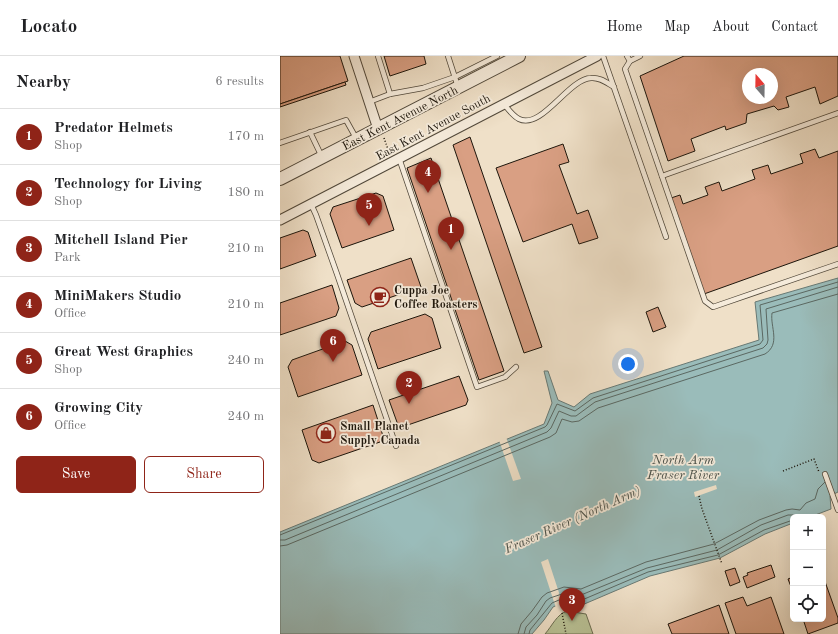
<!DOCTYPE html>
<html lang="en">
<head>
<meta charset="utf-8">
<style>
  body { margin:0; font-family:"Old Standard TT",serif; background:#f2f2f2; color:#202124 }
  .controls { position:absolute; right:12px; bottom:12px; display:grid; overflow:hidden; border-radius:6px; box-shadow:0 4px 16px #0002 }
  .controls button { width:36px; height:36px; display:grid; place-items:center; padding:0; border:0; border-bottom:1px solid #e0e0e0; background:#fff; color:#202124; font:20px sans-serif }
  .compass { position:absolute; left:462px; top:12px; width:36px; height:36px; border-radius:50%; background:#fff; box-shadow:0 4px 16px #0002; rotate:340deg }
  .you { position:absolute; left:348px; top:308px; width:14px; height:14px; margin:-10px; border:3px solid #fff; border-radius:50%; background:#1a73e8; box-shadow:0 0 0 6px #1a73e833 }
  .badge { display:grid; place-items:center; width:26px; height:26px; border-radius:50%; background:#8f2418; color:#fff; font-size:13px; font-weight:700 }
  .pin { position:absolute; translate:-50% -33px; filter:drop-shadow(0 1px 2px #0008) }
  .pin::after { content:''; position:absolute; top:21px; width:14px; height:12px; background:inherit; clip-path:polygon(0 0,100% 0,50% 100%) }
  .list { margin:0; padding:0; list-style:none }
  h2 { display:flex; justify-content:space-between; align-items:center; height:52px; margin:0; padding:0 16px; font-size:17px }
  h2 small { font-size:13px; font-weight:400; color:#757577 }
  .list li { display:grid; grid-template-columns:26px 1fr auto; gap:12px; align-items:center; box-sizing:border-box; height:56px; padding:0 16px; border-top:1px solid #e0e0e0 }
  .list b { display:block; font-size:15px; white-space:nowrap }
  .list p { margin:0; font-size:13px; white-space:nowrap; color:#757577 }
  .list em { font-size:13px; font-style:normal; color:#757577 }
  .actions { display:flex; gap:8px; padding:12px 16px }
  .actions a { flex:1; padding:9px 0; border:1px solid #8f2418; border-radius:6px; text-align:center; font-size:14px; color:#8f2418 }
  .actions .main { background:#8f2418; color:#fff }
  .icon { flex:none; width:22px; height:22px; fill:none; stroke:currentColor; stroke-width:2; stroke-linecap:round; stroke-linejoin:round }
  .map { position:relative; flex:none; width:558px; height:578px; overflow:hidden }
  header { display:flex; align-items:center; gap:24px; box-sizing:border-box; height:56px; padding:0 20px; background:#fff; border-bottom:1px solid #e0e0e0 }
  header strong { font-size:19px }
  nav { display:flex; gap:22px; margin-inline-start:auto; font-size:14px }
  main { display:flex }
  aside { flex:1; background:#fff }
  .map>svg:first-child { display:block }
  .green { fill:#b9c296; stroke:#6a6c50 }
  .water { fill:#9abcba; stroke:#687974 }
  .pier { fill:#efe0c8 }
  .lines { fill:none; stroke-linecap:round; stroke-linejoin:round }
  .shore { stroke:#5b6862; stroke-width:1 }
  .building { fill:#d99f83; stroke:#1c150b; fill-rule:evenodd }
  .service-casing { stroke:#51483a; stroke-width:6 }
  .minor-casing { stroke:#51483a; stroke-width:11 }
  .tertiary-casing { stroke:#51483a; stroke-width:14 }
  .path { stroke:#1c150b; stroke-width:1.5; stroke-dasharray:1 2; stroke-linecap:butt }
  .service { stroke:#f5ebdb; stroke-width:4.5 }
  .minor { stroke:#f5ebdb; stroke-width:9 }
  .tertiary { stroke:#f5ebdb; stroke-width:12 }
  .labels { text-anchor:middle; stroke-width:3.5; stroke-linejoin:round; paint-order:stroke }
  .street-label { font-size:12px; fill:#1c150b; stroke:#f5ebdb }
  .poi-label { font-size:12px; font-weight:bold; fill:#1c150b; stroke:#f5ebdb; text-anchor:start }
  .water-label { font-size:13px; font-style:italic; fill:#484f48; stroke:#f5ebdb }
</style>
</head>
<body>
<header>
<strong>Locato</strong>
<nav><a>Home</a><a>Map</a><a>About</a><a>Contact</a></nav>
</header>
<main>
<aside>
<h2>Nearby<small>6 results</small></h2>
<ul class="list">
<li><span class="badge">1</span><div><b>Predator Helmets</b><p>Shop</p></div><em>170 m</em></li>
<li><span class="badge">2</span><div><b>Technology for Living</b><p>Shop</p></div><em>180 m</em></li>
<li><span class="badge">3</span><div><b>Mitchell Island Pier</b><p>Park</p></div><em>210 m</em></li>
<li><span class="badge">4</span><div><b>MiniMakers Studio</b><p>Office</p></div><em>210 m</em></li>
<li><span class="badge">5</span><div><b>Great West Graphics</b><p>Shop</p></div><em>240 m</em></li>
<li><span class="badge">6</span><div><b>Growing City</b><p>Office</p></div><em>240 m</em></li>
</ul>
<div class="actions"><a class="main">Save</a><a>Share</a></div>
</aside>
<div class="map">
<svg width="558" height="578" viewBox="0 0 558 578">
  <rect width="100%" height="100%" fill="#efe0c8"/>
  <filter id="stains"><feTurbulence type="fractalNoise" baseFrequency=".005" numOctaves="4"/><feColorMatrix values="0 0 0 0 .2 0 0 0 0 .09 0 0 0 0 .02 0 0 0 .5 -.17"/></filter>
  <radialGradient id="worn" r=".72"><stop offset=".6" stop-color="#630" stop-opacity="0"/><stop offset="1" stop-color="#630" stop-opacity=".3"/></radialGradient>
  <path class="green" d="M287,555L306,558L313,578H265C272,570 277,558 287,555Z"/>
  <path class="water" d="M558,222V436L550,440L551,453L530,461H513V467L485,478L440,502L370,520L302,549L286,545L273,551L264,564L252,578H0V476L264,368L272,347L264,315H268L278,344L294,351L310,338L479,284L475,246Z"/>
  <g class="pier">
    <path d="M226,381L241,423L233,425L219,384Z"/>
    <path d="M436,429L437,433L415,441L414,436Z"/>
    <path d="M268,503L283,549L276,552L261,506Z"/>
  </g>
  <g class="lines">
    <g class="shore">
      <path d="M0,479L265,371L267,369L277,348L295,355L313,342L480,288L483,284L480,249L558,226"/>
      <path d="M0,484H5L267,376L271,372L279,355L291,360H296L315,346L483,292L487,288L488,284L486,253L558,231"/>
      <path d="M0,490L7,489L270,381L276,377L282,363L292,366L299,365L318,352L485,298C501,288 490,271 492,257L558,238"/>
      <path d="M238,578L241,568L252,555L262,541L267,537L284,531L301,533L366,506L434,488L479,464L506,454L512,453L520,454L526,447L535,443L538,433L545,426"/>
      <path d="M244,578L246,571L257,559L266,545L270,542L285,537L301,539L367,512L437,494L481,469L508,459H514L518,461"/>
      <path d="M249,578L250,574L272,547L286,541L302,544L368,516L438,499L484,474L513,464"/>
    </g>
  </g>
  <g class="building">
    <path d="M0,0H60L68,25L0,48Z"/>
    <path d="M104,0H144L146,8L110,20Z"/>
    <path d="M404,0H558V40L540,48L535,31L506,41L509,51L498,54L494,50L467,58L466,67L446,74L445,70L411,83L415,95L388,105L360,20ZM468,18H492V42H468Z"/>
    <path d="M65,26L66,29L0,51V48Z"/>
    <path d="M190,81L262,291L244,297L173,89Z"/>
    <path d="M283,88L289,106L279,109L297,158L308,154L318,182L299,188L292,168L243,186L216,112Z"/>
    <path d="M535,93L539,102L558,95V190L424,238L391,142L400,139L403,148L428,139L425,131L439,126L442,135L475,123L472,114L488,109L491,118L523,107L520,98Z"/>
    <path d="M151,102L224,315L199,324L127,112Z"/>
    <path d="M96,137L103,140L114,174L62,192L50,158L53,151Z"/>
    <path d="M23,174L28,176L36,200L0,213V182Z"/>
    <path d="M131,202L141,231L82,251L75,247L67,224Z"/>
    <path d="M52,229L59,252L56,260L0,279V247Z"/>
    <path d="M378,251L386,271L373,276L366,256Z"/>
    <path d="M145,258L152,262L161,292L98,313L88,283L91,276Z"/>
    <path d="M65,285L72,289L82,319L18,341L8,311L12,304Z"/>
    <path d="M179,320L188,344L186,349L122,371L118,369L109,344Z"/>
    <path d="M93,349L103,380L100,386L39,407L32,404L22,374Z"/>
    <path d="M491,509L495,521L467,532L463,521L468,519L467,517Z"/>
    <path d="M455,512L460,526L450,530L445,515Z"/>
    <path d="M543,520L558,562V567L528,578L523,563H543Z"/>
    <path d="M513,521V536L508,523Z"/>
    <path d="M463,541L467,550L491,541L504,578H456L445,547Z"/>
    <path d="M439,549L449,578H392L388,568Z"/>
  </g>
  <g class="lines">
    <g class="service-casing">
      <g id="service">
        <path d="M98,0L110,38"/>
        <path d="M168,0L178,31"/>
        <path d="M323,0L386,181"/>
        <path d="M347,0L350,5L345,13L425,245L433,251L558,208"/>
        <path d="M350,5L360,0"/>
        <path d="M89,46L110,38L143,32L175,21L217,0"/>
        <path d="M224,48C228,53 233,60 239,63C262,74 288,23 311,22C320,21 327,27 334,31"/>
        <path d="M30,76L42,101"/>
        <path d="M0,87L66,64L76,82"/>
        <path d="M119,102L197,331L225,321L236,311"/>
        <path d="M382,120L558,57"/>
        <path d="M31,148L36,159L57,218L116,390"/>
        <path d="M545,418L558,454"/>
      </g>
    </g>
    <g class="minor-casing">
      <g id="minor">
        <path d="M74,0L98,73"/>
        <path d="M0,164L317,0"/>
      </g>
    </g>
    <g class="tertiary-casing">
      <path id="tertiary" d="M0,123L239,0"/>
    </g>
    <g class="path">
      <path d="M104,82L110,99"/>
      <path d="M503,415L534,403L539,416"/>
      <path d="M419,440L422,453L442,508"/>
      <path d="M282,557L286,578"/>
    </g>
    <use href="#service" class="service"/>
    <use href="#minor" class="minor"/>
    <use href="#tertiary" class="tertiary"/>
  </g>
  <defs>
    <g id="cafe-ring" transform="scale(1)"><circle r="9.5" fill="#f5ebdb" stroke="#8f2418" stroke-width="1.5"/><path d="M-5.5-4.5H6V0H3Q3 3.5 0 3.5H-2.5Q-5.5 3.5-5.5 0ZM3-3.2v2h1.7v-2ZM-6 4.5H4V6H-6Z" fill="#8f2418"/></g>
    <g id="shop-ring" transform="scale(1)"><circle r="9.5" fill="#f5ebdb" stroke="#8f2418" stroke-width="1.5"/><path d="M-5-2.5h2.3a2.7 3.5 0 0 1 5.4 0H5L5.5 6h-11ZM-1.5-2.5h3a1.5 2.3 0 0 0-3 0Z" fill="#8f2418"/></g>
  </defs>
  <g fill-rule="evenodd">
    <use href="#cafe-ring" x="100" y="241"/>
    <use href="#shop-ring" x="46" y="377"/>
  </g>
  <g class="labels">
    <g class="street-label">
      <text transform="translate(120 62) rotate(-27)" y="4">East Kent Avenue North</text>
      <text transform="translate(153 71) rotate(-28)" y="4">East Kent Avenue South</text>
    </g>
    <g class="poi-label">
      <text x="114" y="238">Cuppa Joe<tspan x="114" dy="14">Coffee Roasters</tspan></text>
      <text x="60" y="374">Small Planet<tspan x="60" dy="14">Supply Canada</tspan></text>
    </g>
    <g class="water-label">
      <text x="403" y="408">North Arm<tspan x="403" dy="15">Fraser River</tspan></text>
      <text transform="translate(292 463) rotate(-24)" y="5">Fraser River (North Arm)</text>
    </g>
  </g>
  <rect width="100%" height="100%" filter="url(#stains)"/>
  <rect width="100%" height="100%" fill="url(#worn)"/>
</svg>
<div class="controls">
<button>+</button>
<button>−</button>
<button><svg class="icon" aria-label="locate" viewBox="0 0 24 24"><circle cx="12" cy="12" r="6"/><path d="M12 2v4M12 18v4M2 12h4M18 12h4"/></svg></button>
</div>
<svg class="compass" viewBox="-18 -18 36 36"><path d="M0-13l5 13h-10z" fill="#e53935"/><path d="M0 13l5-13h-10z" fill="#757577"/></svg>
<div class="you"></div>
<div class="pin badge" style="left:171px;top:194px">1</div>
<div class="pin badge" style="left:129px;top:348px">2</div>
<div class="pin badge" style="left:292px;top:565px">3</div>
<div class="pin badge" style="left:148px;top:137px">4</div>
<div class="pin badge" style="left:89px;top:170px">5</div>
<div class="pin badge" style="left:53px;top:306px">6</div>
</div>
</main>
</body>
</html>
